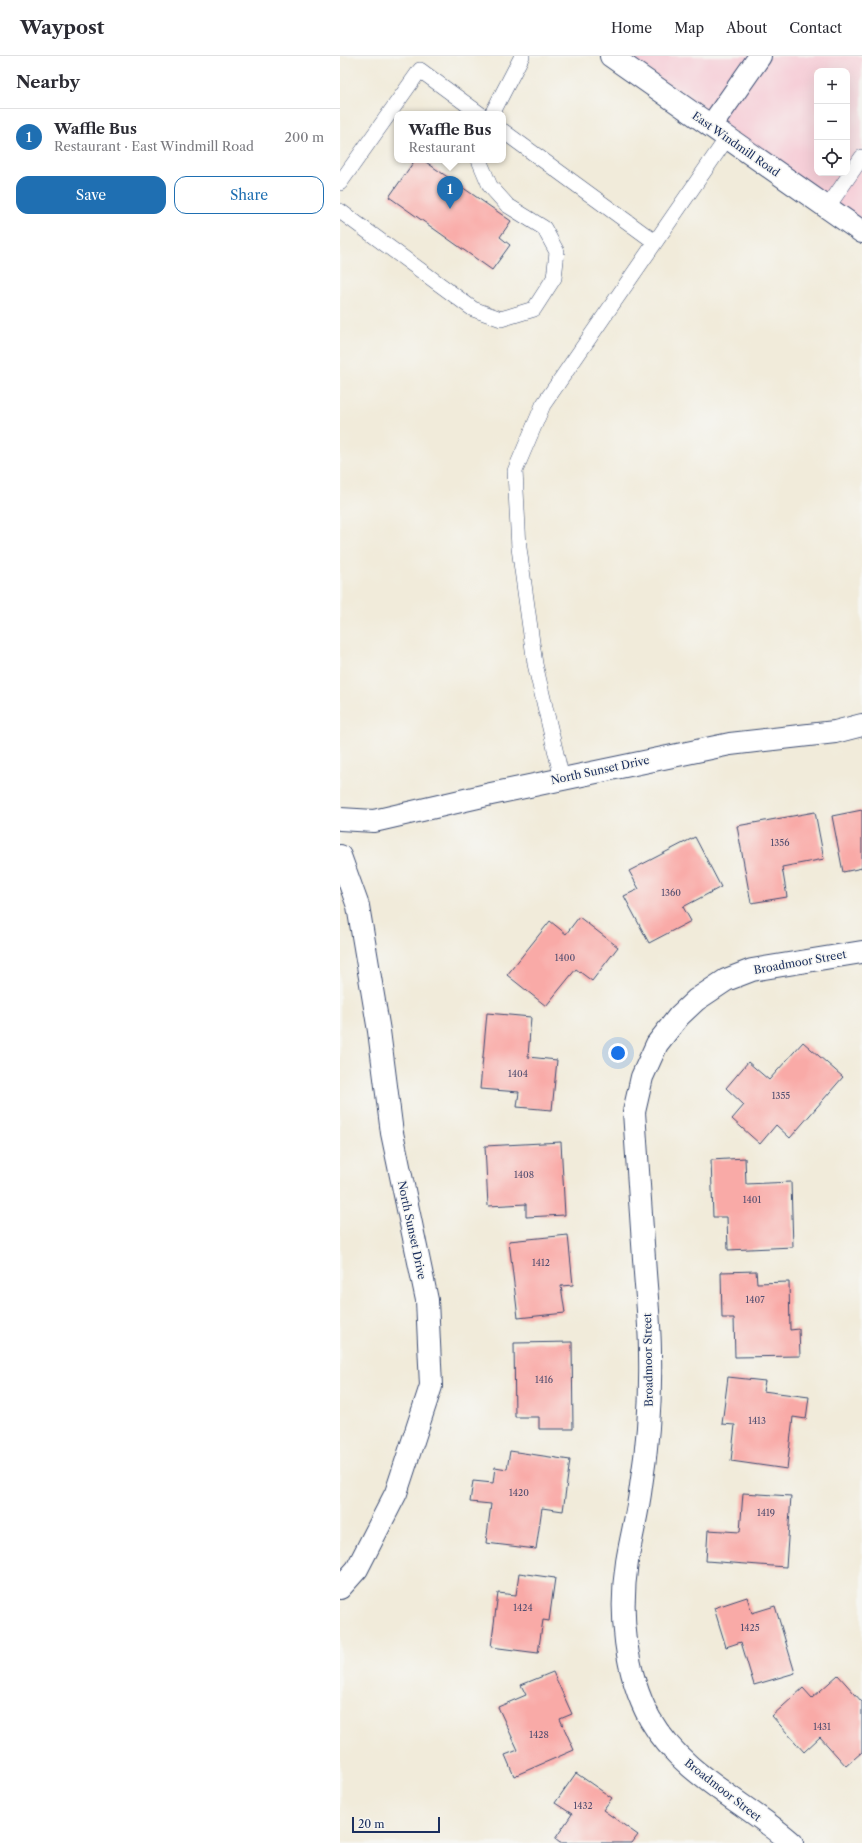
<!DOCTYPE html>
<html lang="en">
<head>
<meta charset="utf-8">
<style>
  body { margin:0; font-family:"Libre Caslon Text",serif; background:#f7f7f7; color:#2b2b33 }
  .controls { position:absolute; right:12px; top:12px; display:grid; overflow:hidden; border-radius:8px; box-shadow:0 4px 16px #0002 }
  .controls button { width:36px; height:36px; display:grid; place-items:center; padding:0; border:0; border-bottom:1px solid #e1e1e2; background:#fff; color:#2b2b33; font:20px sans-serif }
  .scale { position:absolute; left:12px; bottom:10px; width:88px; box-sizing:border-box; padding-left:4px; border:2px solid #1b2f5e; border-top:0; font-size:11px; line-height:14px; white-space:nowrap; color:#1b2f5e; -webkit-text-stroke:3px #f6f6f2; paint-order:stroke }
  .you { position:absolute; left:278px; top:997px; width:14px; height:14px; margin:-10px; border:3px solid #fff; border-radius:50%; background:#1a73e8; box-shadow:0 0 0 6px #1a73e833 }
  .badge { display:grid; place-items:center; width:26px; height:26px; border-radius:50%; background:#1f6fb2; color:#fff; font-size:13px; font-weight:700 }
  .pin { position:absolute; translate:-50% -33px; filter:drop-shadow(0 1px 2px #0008) }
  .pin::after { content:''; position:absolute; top:21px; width:14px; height:12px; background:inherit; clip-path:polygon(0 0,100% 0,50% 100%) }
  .popup { position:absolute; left:54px; top:55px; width:112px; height:52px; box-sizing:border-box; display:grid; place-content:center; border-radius:8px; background:#fff; filter:drop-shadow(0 1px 3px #0005); font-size:13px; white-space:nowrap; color:#7c7c81 }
  .popup b { font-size:15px; color:#2b2b33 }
  .popup::after { content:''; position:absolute; left:50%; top:100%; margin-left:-8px; border:8px solid transparent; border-top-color:#fff }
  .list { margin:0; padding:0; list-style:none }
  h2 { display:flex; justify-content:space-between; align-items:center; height:52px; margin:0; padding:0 16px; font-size:17px }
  h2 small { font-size:13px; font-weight:400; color:#7c7c81 }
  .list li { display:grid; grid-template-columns:26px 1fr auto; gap:12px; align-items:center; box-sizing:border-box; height:56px; padding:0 16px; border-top:1px solid #e1e1e2 }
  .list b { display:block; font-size:15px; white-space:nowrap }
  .list p { margin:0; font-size:13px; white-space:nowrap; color:#7c7c81 }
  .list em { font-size:13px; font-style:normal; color:#7c7c81 }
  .actions { display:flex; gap:8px; padding:12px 16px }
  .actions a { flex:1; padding:9px 0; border:1px solid #1f6fb2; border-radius:12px; text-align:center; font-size:14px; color:#1f6fb2 }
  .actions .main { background:#1f6fb2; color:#fff }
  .icon { flex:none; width:22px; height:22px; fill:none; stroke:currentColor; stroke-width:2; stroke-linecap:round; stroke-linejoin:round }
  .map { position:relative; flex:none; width:522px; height:1787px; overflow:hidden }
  header { display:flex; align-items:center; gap:24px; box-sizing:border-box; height:56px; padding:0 20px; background:#fff; border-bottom:1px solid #e1e1e2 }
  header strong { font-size:19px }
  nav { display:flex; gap:22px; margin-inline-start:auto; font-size:14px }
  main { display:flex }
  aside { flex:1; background:#fff }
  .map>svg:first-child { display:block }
  .built { fill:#f6cfd8; fill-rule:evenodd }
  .building { fill:#f9aaa7 }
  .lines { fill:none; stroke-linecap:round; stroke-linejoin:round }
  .service-casing { stroke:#3b4b71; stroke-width:16 }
  .minor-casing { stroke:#3b4b71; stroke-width:24 }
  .tertiary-casing { stroke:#3b4b71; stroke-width:24 }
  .service { stroke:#fff; stroke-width:15 }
  .minor { stroke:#fff; stroke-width:22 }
  .tertiary { stroke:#fff; stroke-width:22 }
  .labels { text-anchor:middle; stroke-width:3; stroke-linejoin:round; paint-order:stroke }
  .number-label { font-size:9px; fill:#524e70 }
  .street-label { font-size:11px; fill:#1b2f5e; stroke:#f6f6f2 }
</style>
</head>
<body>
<header>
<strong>Waypost</strong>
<nav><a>Home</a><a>Map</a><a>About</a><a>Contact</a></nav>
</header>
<main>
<aside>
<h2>Nearby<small></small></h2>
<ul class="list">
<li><span class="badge">1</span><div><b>Waffle Bus</b><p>Restaurant · East Windmill Road</p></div><em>200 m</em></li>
</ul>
<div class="actions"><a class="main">Save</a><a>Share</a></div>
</aside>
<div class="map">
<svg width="522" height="1787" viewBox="0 0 522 1787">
  <rect width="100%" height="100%" fill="#f6f6f2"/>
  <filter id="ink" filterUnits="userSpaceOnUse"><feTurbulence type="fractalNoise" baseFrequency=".025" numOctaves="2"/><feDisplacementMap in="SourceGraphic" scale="8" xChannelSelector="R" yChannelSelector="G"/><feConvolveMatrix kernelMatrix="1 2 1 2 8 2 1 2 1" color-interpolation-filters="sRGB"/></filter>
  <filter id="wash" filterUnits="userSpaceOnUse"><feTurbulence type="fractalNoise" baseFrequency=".012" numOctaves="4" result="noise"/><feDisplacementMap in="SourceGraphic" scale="16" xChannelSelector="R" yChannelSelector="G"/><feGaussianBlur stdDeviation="0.9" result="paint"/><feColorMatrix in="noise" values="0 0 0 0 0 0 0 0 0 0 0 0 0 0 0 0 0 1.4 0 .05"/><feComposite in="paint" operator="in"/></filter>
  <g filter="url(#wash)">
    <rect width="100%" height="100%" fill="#f1ebda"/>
    <path class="built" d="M289,0H522V170ZM477,15H507V117H477Z"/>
    <g id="blocks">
      <g class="building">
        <path d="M75,104H83L171,165L160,181L170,189L152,214L49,141Z"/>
        <path d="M522,754V812L503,816L492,760Z"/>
        <path d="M475,756L484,803L442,811L447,841L411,847L397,770Z"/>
        <path d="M355,781L381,831L343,851L351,865L309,887L284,840L299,833L289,815Z"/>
        <path d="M239,861L278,891L252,925L236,913L206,950L167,919L210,865L226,878Z"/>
        <path d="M147,957L191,961L188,1001L217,1004L212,1054L177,1051L179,1036L140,1033Z"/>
        <path d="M463,986L503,1021L450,1082L436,1069L420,1088L392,1063L404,1049L386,1032L408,1006L429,1024Z"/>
        <path d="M221,1086L225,1159L186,1161V1148L148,1150L145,1090Z"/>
        <path d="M405,1102L406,1128L451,1126L453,1191L388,1194L387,1161H373L371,1104Z"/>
        <path d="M228,1179L233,1229L221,1230L225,1257L178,1262L169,1185Z"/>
        <path d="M416,1215L417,1227L449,1226L450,1274L459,1273L460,1300L395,1301L394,1262H382L381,1216Z"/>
        <path d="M232,1286L233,1373H199V1361H175L174,1287Z"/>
        <path d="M388,1321L425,1325L423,1335L469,1341L466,1363L453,1361L447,1413L391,1405L395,1369L382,1368Z"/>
        <path d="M170,1395L230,1404L223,1455L202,1452L196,1493L146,1487L151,1448L130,1446L133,1425L153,1427L155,1411L167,1413Z"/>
        <path d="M403,1437L451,1440L446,1511L366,1505L368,1474L400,1476Z"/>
        <path d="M179,1517L215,1522L209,1565L203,1564L198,1597L151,1591L158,1537L176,1539Z"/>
        <path d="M407,1541L412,1557L435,1550L455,1617L414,1629L401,1586L386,1591L374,1552Z"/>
        <path d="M213,1616L232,1658L220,1663L234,1694L174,1720L165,1699L178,1694L158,1651L186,1639L181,1629Z"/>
        <path d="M498,1619L522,1646V1696L506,1710L480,1681L464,1696L432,1660L463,1632L472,1642Z"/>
        <path d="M236,1717L272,1742L263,1754L298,1779L292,1787H220L215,1783L232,1758L215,1747Z"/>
      </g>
    </g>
  </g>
  <g filter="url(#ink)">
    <use href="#blocks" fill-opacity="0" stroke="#3b4b71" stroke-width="1"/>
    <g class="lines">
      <g class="service-casing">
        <g id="service">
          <path d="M152,58L182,0"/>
          <path d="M163,75L315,186"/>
          <path d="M0,127L80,14L140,58"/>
          <path d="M487,152L522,101"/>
          <path d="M0,155L133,253L161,263L194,253L214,222L217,196L204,172L167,149L150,130L139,104"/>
          <path d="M222,723L195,608L179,492L175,415L203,349L387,82"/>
        </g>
      </g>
      <g class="minor-casing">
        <g id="minor">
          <path d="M371,70L420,0"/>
          <path d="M0,763L34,765L151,738L390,688L495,676L522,669"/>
          <path d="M0,800L18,850L39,975L52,1077L87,1244L91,1330L56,1437L17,1513L0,1532"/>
          <path d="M452,1787C406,1746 342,1719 310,1663C285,1617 279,1557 287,1506C291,1481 298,1456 301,1430C308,1387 311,1342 310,1298C310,1271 307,1244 305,1217C301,1163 298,1110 294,1056L302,1021L317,988L339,960L356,944L386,924L412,914L522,896"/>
        </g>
      </g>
      <g class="tertiary-casing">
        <path id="tertiary" d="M271,0L522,176"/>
      </g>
      <use href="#service" class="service"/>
      <use href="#minor" class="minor"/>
      <use href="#tertiary" class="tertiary"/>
    </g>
  </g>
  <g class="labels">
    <g class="number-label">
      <text x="440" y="790">1356</text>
      <text x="331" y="840">1360</text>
      <text x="225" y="905">1400</text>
      <text x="178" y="1021">1404</text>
      <text x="441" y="1043">1355</text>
      <text x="184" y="1122">1408</text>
      <text x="412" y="1147">1401</text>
      <text x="201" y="1210">1412</text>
      <text x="415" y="1247">1407</text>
      <text x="204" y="1327">1416</text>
      <text x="417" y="1368">1413</text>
      <text x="179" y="1440">1420</text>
      <text x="426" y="1460">1419</text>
      <text x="183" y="1555">1424</text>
      <text x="410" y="1575">1425</text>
      <text x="482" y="1674">1431</text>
      <text x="199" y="1682">1428</text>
      <text x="243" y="1753">1432</text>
    </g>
    <g class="street-label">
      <text transform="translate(396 88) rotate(35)" y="4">East Windmill Road</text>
      <text transform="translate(260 714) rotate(-12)" y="4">North Sunset Drive</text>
      <text transform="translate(460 906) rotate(-10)" y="4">Broadmoor Street</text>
      <text transform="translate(72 1174) rotate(78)" y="4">North Sunset Drive</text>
      <text transform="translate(308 1304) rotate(-91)" y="4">Broadmoor Street</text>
      <text transform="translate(383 1734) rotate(38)" y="4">Broadmoor Street</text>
    </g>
  </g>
</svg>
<div class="controls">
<button>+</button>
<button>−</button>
<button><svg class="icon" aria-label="locate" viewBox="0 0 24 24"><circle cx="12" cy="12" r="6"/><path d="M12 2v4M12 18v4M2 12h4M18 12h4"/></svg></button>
</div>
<div class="scale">20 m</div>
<div class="you"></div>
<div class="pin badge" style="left:110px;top:153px">1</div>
<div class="popup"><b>Waffle Bus</b>Restaurant</div>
</div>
</main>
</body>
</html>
